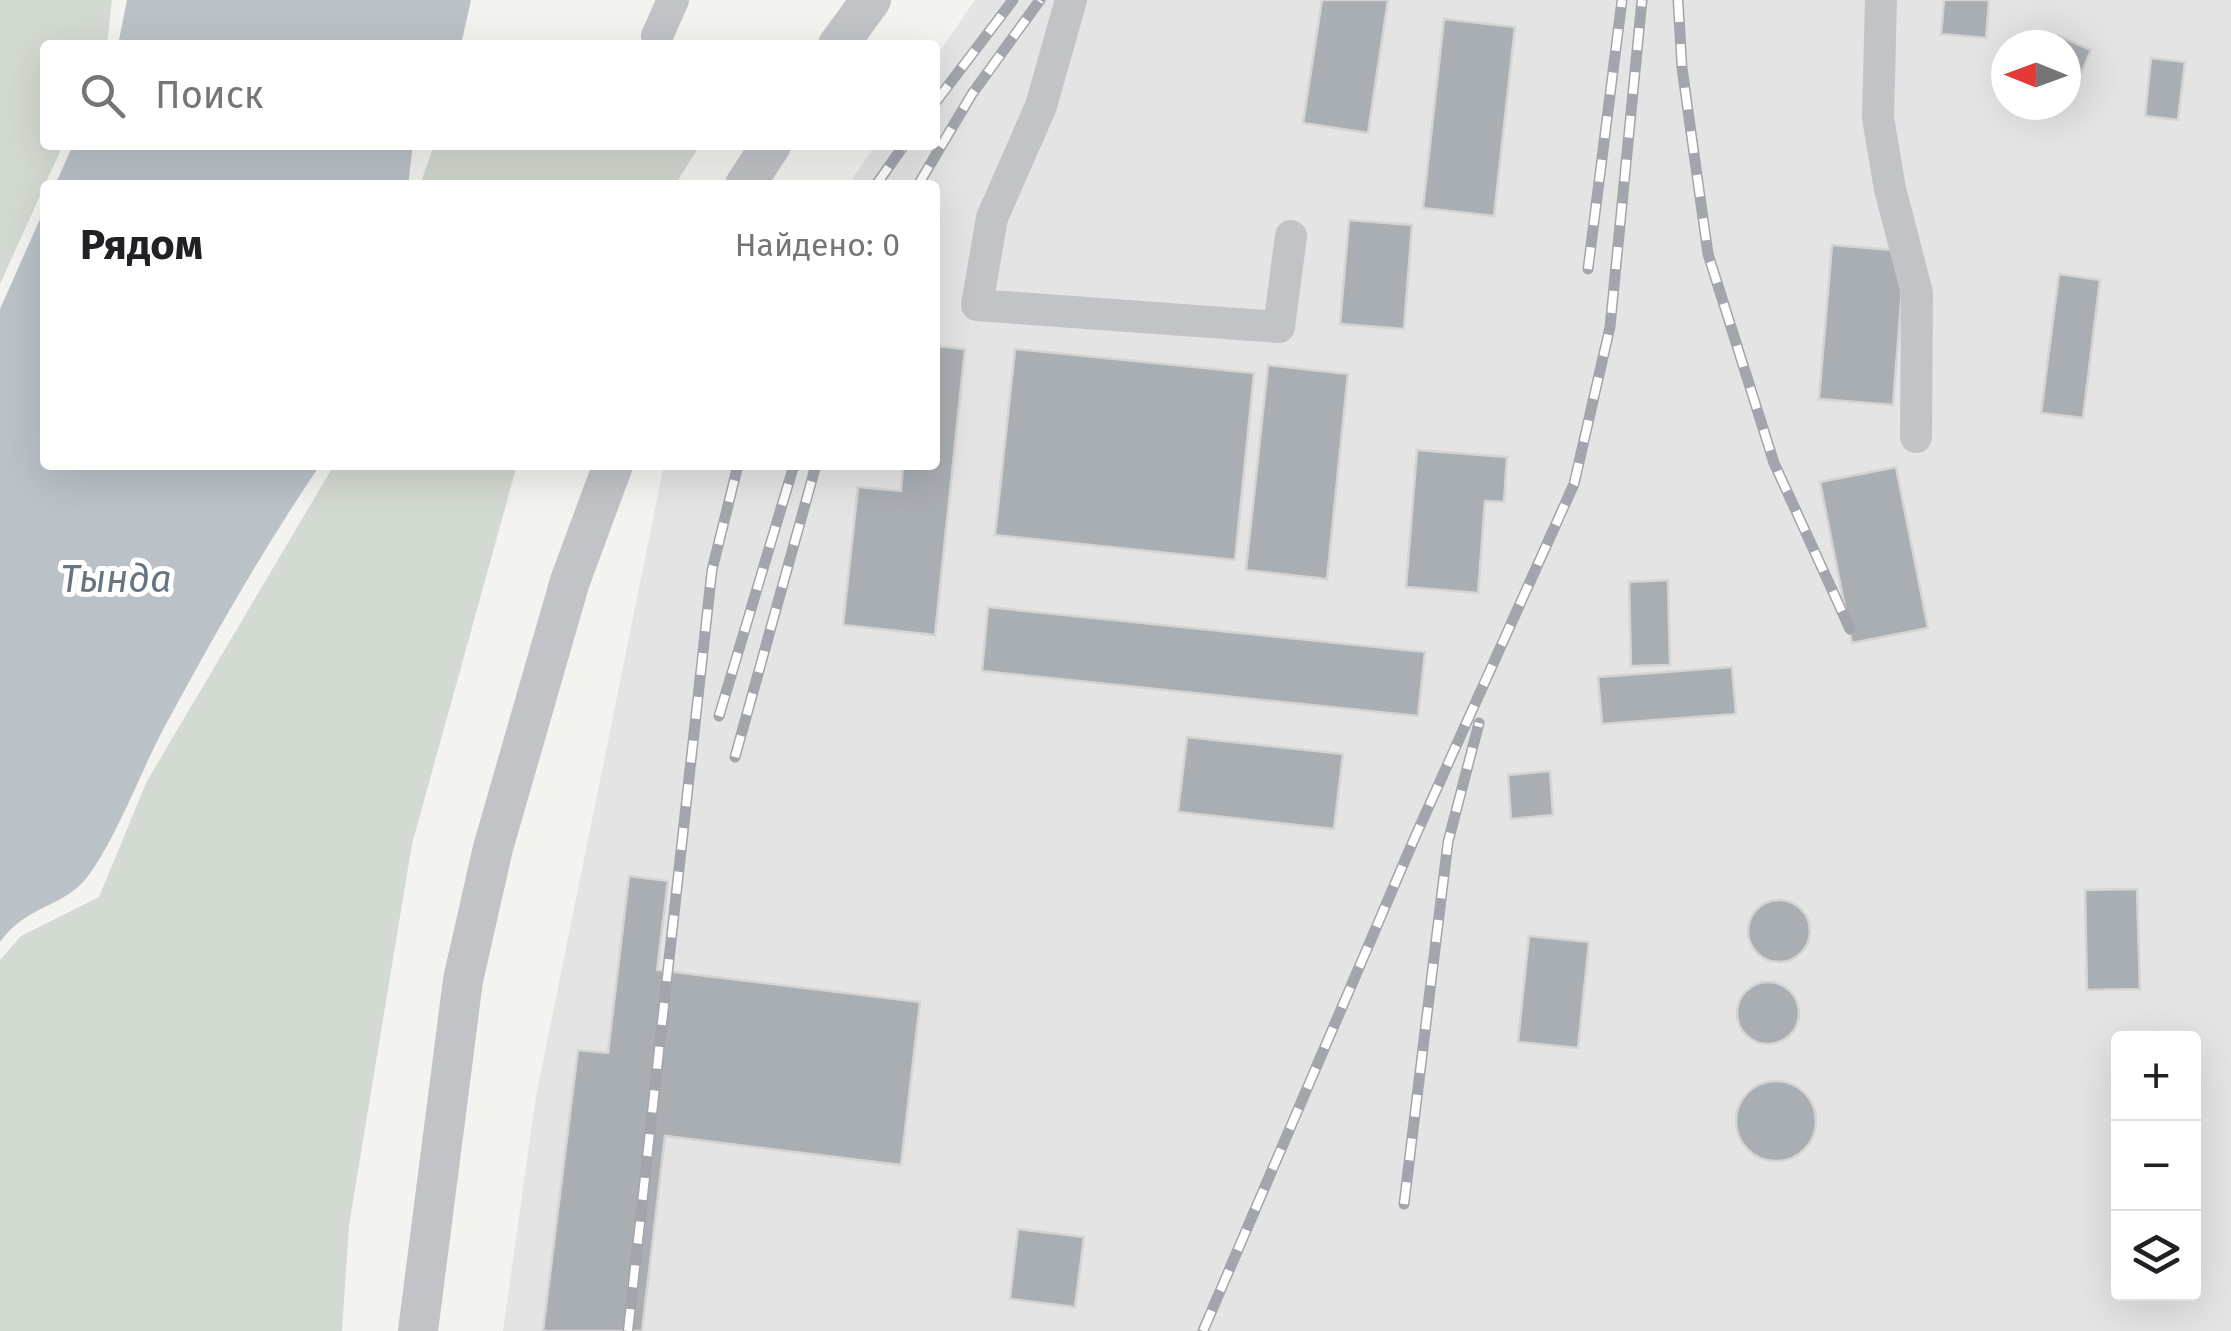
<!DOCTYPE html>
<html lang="ru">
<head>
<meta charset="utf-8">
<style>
  body { margin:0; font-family:"Fira Sans",sans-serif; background:#f6f6f6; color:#202124 }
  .controls { position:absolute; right:30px; bottom:30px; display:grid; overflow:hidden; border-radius:10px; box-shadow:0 10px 40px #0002 }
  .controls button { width:90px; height:90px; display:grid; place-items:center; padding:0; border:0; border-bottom:2px solid #e0e0e0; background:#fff; color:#202124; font:50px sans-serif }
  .compass { position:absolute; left:1991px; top:30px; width:90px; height:90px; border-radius:50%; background:#fff; box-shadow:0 10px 40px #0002; rotate:271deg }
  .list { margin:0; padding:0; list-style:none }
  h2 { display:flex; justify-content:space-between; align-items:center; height:130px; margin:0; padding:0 40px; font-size:42px }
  h2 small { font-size:32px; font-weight:400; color:#757577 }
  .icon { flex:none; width:55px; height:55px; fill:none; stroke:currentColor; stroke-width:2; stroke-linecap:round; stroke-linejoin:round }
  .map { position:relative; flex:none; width:2231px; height:1331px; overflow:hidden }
  .search { position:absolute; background:#fff; box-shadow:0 10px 40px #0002; left:40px; top:40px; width:900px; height:110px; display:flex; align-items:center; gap:25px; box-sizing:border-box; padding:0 35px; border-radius:10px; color:#757577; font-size:38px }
  .panel { position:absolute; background:#fff; box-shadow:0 10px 40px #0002; left:40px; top:180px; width:900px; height:290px; border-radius:10px }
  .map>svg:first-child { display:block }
  .built { fill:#e3e4e3; fill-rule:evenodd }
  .green { fill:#d3dad1 }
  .water { fill:#bbc2c7 }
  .building { fill:#a9aeb3; stroke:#d4d4d2; stroke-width:2.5 }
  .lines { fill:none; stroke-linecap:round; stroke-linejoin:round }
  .minor { stroke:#c1c3c7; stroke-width:32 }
  .tertiary { stroke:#c1c3c7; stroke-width:40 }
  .rail-casing { stroke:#a2a5ab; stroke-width:11 }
  .rail { stroke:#fff; stroke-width:8; stroke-dasharray:22; stroke-linecap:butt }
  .labels { text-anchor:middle; stroke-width:10; stroke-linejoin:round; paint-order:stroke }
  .water-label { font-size:38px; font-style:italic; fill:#667582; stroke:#fff }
</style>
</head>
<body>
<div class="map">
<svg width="2231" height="1331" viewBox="0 0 2231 1331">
  <rect width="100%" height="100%" fill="#f3f3f0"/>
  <path class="built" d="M975,0H2231V1331H503L536,1096L664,465H935V185H848L875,145H935V58ZM2006,45H2066V105H2006ZM2118,1038H2194V1294H2118Z"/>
  <g class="green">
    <path d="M0,0H112L107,45H45V145H63L0,284Z"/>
    <path d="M434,145H700L675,185H420Z"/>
    <path d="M334,465H517L412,844L349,1225L342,1331H0V960L21,936L99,897L147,781Z"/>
  </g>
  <g class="water">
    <path d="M127,0H471L461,45H118Z"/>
    <path d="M73,145H413L408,185H55Z"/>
    <path d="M45,208V465H320C263,549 213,637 165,726C140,773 122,825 93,869C67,910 30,901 0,942V309Z"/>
  </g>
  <g class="building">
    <path d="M1322,0H1388L1368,133L1303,123Z"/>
    <path d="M1944,0H1989L1986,38L1941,34Z"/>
    <path d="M1444,19L1515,27L1494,216L1423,208Z"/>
    <path d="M2059,36L2091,50L2070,100L2066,98V45H2055Z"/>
    <path d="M2151,58L2185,62L2178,120L2145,116Z"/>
    <path d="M1349,220L1412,225L1404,329L1340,324Z"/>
    <path d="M1832,245L1905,251L1893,405L1819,399Z"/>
    <path d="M2059,274L2100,280L2083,418L2041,413Z"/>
    <path d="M935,346L965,349L935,635L843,625L858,487L901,491L903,465H935Z"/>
    <path d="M1015,349L1254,373L1235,560L995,535Z"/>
    <path d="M1268,365L1348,374L1327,579L1246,570Z"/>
    <path d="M1417,450L1507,457L1504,502L1485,501L1478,593L1406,587Z"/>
    <path d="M1896,467L1928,628L1852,643L1820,482Z"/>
    <path d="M1668,580L1670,665L1631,666L1629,582Z"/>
    <path d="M988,607L1425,652L1418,716L982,671Z"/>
    <path d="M1732,667L1736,714L1602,724L1598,677Z"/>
    <path d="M1187,737L1343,754L1334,829L1178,812Z"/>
    <path d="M1550,771L1553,815L1511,819L1508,775Z"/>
    <path d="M629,876L668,881L657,970L920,1002L901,1165L665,1136L642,1331H543L578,1050L608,1053Z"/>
    <path d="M2137,889L2140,989L2087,990L2085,890Z"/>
    <circle cx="1779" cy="931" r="31"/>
    <path d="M1529,936L1589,942L1578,1048L1518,1042Z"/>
    <circle cx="1768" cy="1013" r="31"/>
    <circle cx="1776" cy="1121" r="40"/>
    <path d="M1018,1229L1084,1237L1075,1307L1010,1299Z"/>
  </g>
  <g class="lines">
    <g class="minor">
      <path d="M1071,0L1041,106L992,218L977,305L1279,327L1291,236"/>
      <path d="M1881,0L1878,118L1890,189L1917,293L1916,437"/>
      <path d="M657,36L673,0"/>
    </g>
    <g class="tertiary">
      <path d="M838,45L871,0"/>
      <path d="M745,185L771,145"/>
      <path d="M418,1331L463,980L493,848L570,581L613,465"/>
    </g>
    <g class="rail-casing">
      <g id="rail">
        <path d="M1678,0L1682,68L1708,254L1774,463L1850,629"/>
        <path d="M935,103L1013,0"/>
        <path d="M876,185L904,145"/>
        <path d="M918,185L972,94L1040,0"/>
        <path d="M1588,269L1622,0"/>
        <path d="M719,716L794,465"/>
        <path d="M735,757L816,465"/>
        <path d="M1404,1204L1448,842L1479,723"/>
        <path d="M628,1331L712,570L738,465"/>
        <path d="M1203,1331L1415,837L1574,484L1610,327L1642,0"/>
      </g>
    </g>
    <use href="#rail" class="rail"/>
  </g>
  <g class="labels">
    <g class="water-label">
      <text x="116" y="592">Тында</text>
    </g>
  </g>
</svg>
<div class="controls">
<button>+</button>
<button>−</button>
<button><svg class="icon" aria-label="layers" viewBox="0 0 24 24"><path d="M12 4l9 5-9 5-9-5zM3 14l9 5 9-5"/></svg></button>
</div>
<svg class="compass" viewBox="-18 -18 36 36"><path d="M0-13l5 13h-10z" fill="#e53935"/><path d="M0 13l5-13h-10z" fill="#757577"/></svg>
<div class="search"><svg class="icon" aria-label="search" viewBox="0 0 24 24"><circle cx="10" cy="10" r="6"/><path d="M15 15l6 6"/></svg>Поиск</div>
<section class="panel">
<h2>Рядом<small>Найдено: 0</small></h2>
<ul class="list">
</ul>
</section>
</div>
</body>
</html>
